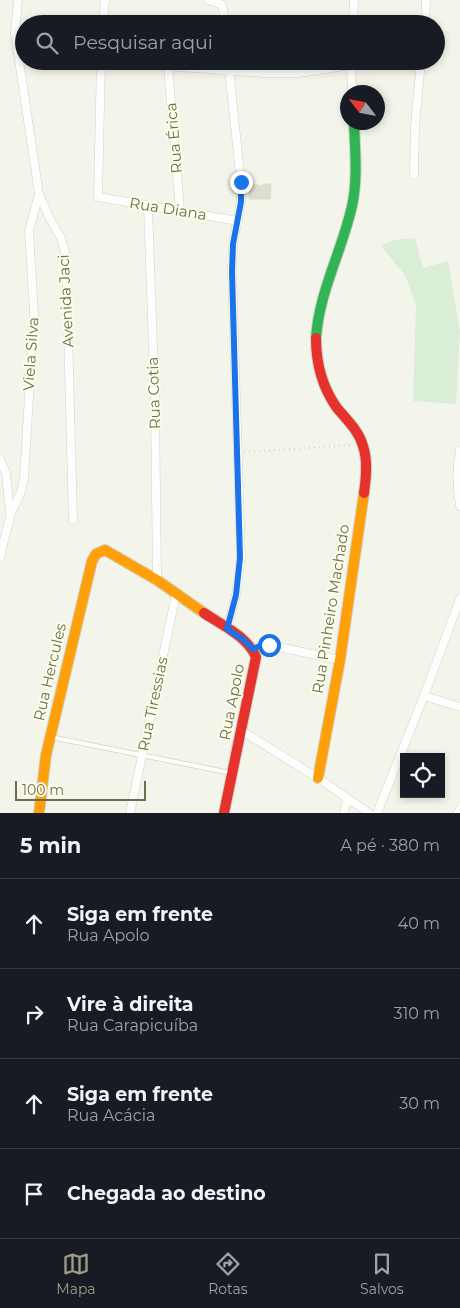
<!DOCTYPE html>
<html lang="pt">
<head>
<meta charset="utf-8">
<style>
  body { margin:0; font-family:Montserrat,sans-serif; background:#20242c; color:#f1f3f6 }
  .controls { position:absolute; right:15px; bottom:15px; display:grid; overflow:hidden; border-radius:0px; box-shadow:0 2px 8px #0003 }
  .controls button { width:45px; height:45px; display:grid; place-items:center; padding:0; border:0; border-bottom:1px solid #363941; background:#171b24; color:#f1f3f6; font:25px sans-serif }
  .compass { position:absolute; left:340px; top:85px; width:45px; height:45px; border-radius:50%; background:#171b24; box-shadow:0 2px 8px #0003; rotate:302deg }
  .scale { position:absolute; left:15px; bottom:12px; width:131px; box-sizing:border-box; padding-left:5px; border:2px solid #716c4d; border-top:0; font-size:14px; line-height:18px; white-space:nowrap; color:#716c4d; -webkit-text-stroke:4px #fbfdeb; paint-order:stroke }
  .stop { position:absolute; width:15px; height:15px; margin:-11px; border:4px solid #1a73e8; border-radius:50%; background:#fff }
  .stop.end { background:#1a73e8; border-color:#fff; box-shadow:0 1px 5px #0008 }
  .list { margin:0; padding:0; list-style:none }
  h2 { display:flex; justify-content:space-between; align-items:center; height:65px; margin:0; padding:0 20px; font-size:21px }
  h2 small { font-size:16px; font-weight:400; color:#9ea1a6 }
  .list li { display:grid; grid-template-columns:32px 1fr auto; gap:15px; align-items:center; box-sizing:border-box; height:90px; padding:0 20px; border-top:1px solid #363941 }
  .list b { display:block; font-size:19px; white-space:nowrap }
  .list p { margin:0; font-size:16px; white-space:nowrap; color:#9ea1a6 }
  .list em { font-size:16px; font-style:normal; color:#9ea1a6 }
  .icon { flex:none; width:28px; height:28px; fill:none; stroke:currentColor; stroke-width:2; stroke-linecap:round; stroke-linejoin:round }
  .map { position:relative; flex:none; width:460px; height:813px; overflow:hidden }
  .search { position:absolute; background:#171b24; box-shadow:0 2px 8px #0003; left:15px; right:15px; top:15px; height:55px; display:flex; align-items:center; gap:12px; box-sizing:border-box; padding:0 18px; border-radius:28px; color:#9ea1a6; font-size:19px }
  .sheet { height:425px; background:#171b24 }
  nav { display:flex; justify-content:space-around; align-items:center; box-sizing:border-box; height:70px; border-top:1px solid #363941; background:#171b24; font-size:14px; color:#9ea1a6 }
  nav a { display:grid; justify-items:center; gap:2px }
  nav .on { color:#9f9c84 }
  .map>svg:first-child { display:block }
  .green { fill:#daedd7 }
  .building { fill:#deded0; stroke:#dddccd }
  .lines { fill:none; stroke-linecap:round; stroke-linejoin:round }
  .lane-casing { stroke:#d2d3c7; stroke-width:5.5 }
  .street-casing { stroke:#d2d3c7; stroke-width:9 }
  .fast-casing { stroke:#d2d2c6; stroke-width:12 }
  .slow-casing { stroke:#d2d2c6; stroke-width:12 }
  .jam-casing { stroke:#d2d2c6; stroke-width:12 }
  .path { stroke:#d6d5cb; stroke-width:2; stroke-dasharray:1 4; stroke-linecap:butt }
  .lane { stroke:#fdfefc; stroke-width:4 }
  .street { stroke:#fdfefc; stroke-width:8 }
  .fast { stroke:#30b455; stroke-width:10 }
  .slow { stroke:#ff9f0a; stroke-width:10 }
  .jam { stroke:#e5322d; stroke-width:10 }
  .route { stroke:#1a73e8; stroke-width:6 }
  .labels { text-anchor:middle; stroke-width:4; stroke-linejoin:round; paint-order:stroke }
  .street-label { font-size:15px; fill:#716c4d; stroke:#fbfdeb }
</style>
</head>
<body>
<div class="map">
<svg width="460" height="813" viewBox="0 0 460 813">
  <rect width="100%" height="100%" fill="#f4f5ea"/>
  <path class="green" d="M415,238L423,268L448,261L460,331L456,404L413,401L416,305L405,275L381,246L393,240Z"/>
  <path class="building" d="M250,184L263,186V184H271L270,199H249Z"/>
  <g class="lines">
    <g class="lane-casing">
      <path id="lane" d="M51,737L231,773"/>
    </g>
    <g class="street-casing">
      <g id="street">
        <path d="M18,0L15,33L39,194L50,219L61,238L66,256L73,520"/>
        <path d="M208,0L221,4L223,9L225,24"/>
        <path d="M103,24L105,0"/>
        <path d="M353,24L354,0"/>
        <path d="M425,24L426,0"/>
        <path d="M101,61L98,197L238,221"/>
        <path d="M351,61L352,92"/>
        <path d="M101,63L168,66L264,73H298L351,65"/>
        <path d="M168,66L180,210"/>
        <path d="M414,175L415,126L421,61"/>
        <path d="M148,206L155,403L157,580"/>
        <path d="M460,450C456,469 457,488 460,506"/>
        <path d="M0,460L6,473L10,512"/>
        <path d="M0,557L11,513L21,492L24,479L34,313L29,231L39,194"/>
        <path d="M227,629L236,595L241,558L232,271L233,244L241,202V182L228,61"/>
        <path d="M253,649L263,645H269L340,660"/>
        <path d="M424,696L460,707"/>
        <path d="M242,731L318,778L369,813"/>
        <path d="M130,813L176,594"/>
        <path d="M344,813L347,799"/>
        <path d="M377,813L424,696L460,599"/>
        <path d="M458,813L460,809"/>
      </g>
    </g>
    <g class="fast-casing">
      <path id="fast" d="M316,338C319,292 342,251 352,206C358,179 355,150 354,122"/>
    </g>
    <g class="slow-casing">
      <g id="slow">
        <path d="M318,778L340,660L364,493"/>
        <path d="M39,813L46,755L92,561L96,554L105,550L157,580L204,613"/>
      </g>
    </g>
    <g class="jam-casing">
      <g id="jam">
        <path d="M316,338C316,363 322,387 337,408C347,420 359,431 363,446C368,461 366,478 364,493"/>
        <path d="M204,613C222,625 248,637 256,657L224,813"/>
      </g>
    </g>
    <path class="path" d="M244,452L354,445"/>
    <use href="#lane" class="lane"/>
    <use href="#street" class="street"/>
    <use href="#fast" class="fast"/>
    <use href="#slow" class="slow"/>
    <use href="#jam" class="jam"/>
  </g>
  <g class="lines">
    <path class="route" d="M241,182V202L233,244L232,272L240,558L236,595L227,629L244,640L253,649L262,645H269"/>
  </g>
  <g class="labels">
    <g class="street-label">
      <text transform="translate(174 138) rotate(-95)" y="5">Rua Érica</text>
      <text transform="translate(168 209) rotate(9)" y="5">Rua Diana</text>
      <text transform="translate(66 301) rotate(-93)" y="5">Avenida Jaci</text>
      <text transform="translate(31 354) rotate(-86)" y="5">Viela Silva</text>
      <text transform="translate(154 393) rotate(-92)" y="5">Rua Cotia</text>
      <text transform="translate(331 609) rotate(-81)" y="5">Rua Pinheiro Machado</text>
      <text transform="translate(50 672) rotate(-77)" y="5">Rua Hercules</text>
      <text transform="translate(232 702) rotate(-79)" y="5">Rua Apolo</text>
      <text transform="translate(153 704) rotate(-78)" y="5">Rua Tiressias</text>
    </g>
  </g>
</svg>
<div class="controls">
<button><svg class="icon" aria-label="locate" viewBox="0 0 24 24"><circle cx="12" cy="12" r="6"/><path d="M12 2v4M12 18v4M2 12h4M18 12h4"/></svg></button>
</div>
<svg class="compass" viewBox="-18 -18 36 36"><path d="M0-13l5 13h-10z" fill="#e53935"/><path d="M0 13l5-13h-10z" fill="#9ea1a6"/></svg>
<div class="scale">100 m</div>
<div class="stop" style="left:269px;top:645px"></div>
<div class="stop end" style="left:241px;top:182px"></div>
<div class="search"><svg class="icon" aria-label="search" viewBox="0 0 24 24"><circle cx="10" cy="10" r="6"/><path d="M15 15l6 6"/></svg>Pesquisar aqui</div>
</div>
<section class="sheet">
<h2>5 min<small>A pé · 380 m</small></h2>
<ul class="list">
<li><svg class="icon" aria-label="ahead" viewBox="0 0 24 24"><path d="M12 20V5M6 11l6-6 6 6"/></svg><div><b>Siga em frente</b><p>Rua Apolo</p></div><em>40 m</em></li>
<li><svg class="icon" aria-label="right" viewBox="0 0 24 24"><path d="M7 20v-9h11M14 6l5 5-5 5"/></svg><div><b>Vire à direita</b><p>Rua Carapicuíba</p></div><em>310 m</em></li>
<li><svg class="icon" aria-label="ahead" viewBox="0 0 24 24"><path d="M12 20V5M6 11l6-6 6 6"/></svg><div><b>Siga em frente</b><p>Rua Acácia</p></div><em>30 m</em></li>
<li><svg class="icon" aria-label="arrive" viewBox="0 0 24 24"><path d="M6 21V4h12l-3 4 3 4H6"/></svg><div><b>Chegada ao destino</b></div></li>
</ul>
</section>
<nav>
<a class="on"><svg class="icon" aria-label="map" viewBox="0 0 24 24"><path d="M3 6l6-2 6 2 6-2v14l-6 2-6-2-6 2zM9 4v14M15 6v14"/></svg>Mapa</a>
<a><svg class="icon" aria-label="directions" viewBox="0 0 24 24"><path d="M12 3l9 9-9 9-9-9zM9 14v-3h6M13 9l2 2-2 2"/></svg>Rotas</a>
<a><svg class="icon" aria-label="saved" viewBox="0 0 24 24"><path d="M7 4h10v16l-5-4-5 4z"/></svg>Salvos</a>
</nav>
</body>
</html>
